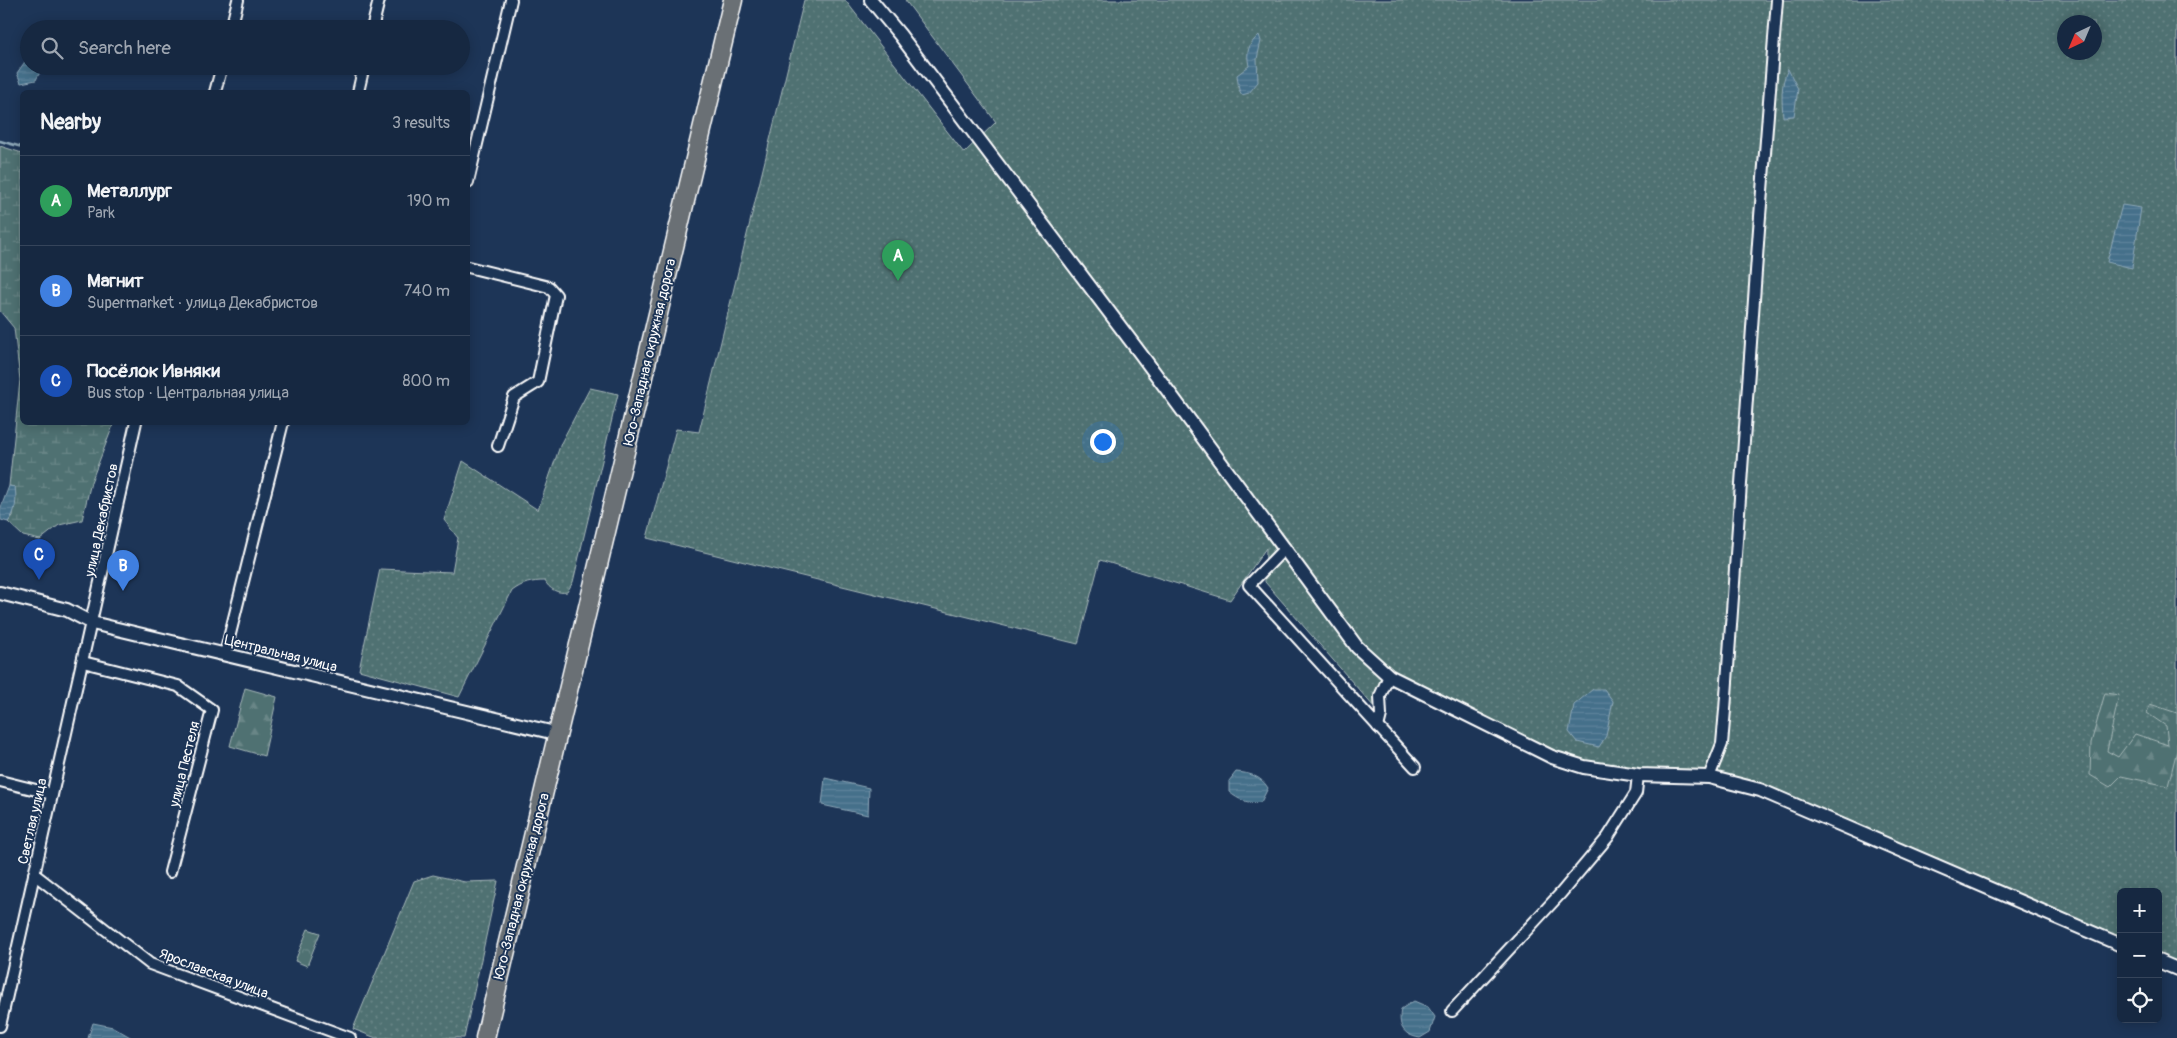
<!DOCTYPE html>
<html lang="en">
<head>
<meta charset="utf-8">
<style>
  body { margin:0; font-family:Pangolin,sans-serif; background:#23344c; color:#f1f3f6 }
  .controls { position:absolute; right:15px; bottom:15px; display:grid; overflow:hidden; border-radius:8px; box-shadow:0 2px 12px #0003 }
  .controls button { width:45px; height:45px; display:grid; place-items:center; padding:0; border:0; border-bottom:1px solid #35445a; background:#162841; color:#f1f3f6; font:25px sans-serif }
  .compass { position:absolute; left:2057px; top:15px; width:45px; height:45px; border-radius:50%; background:#162841; box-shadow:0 2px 12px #0003; rotate:224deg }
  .you { position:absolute; left:1102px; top:441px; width:18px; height:18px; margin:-12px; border:4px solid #fff; border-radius:50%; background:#1a73e8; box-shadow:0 0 0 8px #1a73e833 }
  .badge { display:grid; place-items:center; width:32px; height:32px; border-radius:50%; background:#ff9aa2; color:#fff; font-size:16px; font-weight:700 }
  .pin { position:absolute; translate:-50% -41px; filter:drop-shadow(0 1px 2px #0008) }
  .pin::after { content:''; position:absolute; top:26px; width:18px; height:15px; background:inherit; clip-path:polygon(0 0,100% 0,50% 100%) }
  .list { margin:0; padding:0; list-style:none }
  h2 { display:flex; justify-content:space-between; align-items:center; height:65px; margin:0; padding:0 20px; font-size:21px }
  h2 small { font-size:16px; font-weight:400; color:#9ea6b1 }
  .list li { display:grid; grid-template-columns:32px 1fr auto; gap:15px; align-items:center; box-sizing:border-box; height:90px; padding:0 20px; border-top:1px solid #35445a }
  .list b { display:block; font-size:19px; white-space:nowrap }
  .list p { margin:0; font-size:16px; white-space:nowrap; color:#9ea6b1 }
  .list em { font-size:16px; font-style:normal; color:#9ea6b1 }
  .icon { flex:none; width:28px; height:28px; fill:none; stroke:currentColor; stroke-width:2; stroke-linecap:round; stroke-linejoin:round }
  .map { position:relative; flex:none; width:2177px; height:1038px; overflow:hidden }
  .search { position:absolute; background:#162841; box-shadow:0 2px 12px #0003; left:20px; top:20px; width:450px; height:55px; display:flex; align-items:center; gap:12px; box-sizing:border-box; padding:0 18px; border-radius:28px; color:#9ea6b1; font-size:19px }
  .panel { position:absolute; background:#162841; box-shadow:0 2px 12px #0003; left:20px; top:90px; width:450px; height:335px; border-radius:8px }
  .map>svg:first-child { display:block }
  .grass { fill:url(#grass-dots); stroke:#a7b8b8; fill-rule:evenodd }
  .forest { fill:url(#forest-firs); stroke:#a7b8b8 }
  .wetland { fill:url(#wetland-marsh); stroke:#a7b8b8 }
  .park { fill:url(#park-crowns); stroke:#a7b8b8 }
  .water { fill:url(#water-rules); stroke:#8fa9b9 }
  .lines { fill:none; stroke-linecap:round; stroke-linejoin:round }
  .stream { stroke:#8fa9b9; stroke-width:2.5 }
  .minor-casing { stroke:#fff; stroke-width:14 }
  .tertiary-casing { stroke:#fff; stroke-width:16 }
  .trunk-casing { stroke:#fff; stroke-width:21 }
  .minor { stroke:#1d3557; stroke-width:10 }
  .tertiary { stroke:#1d3557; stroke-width:12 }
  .trunk { stroke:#6a7074; stroke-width:18 }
  .labels { text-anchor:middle; stroke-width:4; stroke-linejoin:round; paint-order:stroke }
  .street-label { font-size:14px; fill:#fff; stroke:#1d3557 }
</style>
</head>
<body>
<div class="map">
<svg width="2177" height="1038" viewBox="0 0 2177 1038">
  <defs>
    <pattern id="grass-dots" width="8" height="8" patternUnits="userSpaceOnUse" patternTransform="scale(1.25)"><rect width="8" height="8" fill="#4f7172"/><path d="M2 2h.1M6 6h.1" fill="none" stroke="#698687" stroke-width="1.8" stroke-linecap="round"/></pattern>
    <pattern id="forest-firs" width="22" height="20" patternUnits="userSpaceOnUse" patternTransform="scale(1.25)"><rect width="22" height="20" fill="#4f7172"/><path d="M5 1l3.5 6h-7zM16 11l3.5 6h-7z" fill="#698687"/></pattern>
    <pattern id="wetland-marsh" width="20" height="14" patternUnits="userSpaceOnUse" patternTransform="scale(1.25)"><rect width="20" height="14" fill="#4f7172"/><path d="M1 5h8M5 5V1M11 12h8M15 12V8" fill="none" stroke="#698687"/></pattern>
    <pattern id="park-crowns" width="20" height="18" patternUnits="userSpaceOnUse" patternTransform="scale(1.25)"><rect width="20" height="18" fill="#4f7172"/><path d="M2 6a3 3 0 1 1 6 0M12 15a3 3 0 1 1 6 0" fill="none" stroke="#698687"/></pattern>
    <pattern id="water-rules" width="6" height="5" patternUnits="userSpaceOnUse" patternTransform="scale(1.25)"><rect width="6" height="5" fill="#446f8a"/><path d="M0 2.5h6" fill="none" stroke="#60859c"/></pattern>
  </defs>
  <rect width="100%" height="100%" fill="#1d3557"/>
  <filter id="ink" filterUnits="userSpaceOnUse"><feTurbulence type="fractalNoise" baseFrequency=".02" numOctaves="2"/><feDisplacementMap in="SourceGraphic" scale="10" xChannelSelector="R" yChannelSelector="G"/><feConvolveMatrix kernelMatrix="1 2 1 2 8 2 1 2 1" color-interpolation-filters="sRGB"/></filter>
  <g filter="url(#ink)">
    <g class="grass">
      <path d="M804,0H845L964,153L996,122L905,0H2177V969L2158,961V892H2121V945L1761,790L1584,767L1390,676L1381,715L1265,582L1266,548L1230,600L1100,560L1078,644L647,538L676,429L699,432ZM2064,22H2094V52H2064Z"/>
      <path d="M590,388L618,394L573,582L567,592C558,594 549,589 545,581C531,581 523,583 512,591L459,697L359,670L380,569L452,572L458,538L444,520L463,461L538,510L561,443Z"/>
      <path d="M433,875L465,882L498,881L464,1038H376L353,1029L414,881Z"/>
    </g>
    <g class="forest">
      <path d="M245,688L277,697L264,756L230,746Z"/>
      <path d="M2105,693L2119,695L2107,751L2118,757L2135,734L2168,745L2166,726L2147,713L2150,704L2177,713V750L2168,786L2121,776L2110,787L2090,775L2091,743Z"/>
    </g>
    <path class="wetland" d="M0,146L22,153V422L114,423L91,482L82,520L59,525L40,540L23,536L8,522L13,516L15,487L9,486L20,380L14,328L0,311Z"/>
    <path class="park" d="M308,929L320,933L307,966L295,961Z"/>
    <g class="water">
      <path d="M1259,35L1261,41L1257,59L1258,82L1249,93L1242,95L1239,90L1237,75L1249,66C1246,51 1248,45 1259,35Z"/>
      <path d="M29,56V66H43L36,80L21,83L17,73Z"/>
      <path d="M1788,69L1798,89L1794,116L1783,117C1782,100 1780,85 1788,69Z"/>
      <path d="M2122,205L2141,208L2132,268L2107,262Z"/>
      <path d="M9,486L15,487C17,500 16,512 8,522L1,520L0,510Z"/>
      <path d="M1593,689H1604L1613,701L1606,736L1599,747L1577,742L1569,732L1574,705Z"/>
      <path d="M1236,772C1249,773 1261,776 1268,788L1261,802C1248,804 1239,800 1229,792V781Z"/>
      <path d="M825,778L869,788L868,815L822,805Z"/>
      <path d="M1414,1001L1428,1007L1435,1017L1430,1032L1420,1038C1402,1035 1398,1025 1401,1009Z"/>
      <path d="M93,1023L113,1027L132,1038H88Z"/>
    </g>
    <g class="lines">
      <path class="stream" d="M0,141L22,147"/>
      <g class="minor-casing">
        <g id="minor">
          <path d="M231,29L238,0"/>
          <path d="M372,29L379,0"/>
          <path d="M215,92L222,66"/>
          <path d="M358,92L364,66"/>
          <path d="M468,182L511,0"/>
          <path d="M468,267L549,287L556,295L538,382L514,397L498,446"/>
          <path d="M1285,548L1249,585L1415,767"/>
          <path d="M225,654L283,422"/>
          <path d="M83,662L178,686L212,710L170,872"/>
          <path d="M1378,727L1381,715L1380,696L1389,676"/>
          <path d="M1709,777L1722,744L1725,710L1759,229L1777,0"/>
          <path d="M0,781L52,794"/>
          <path d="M34,874L150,964L350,1038"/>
          <path d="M1452,1011L1561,893L1608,837L1636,793L1638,775"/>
          <path d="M0,1026L136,422"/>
        </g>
      </g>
      <g class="tertiary-casing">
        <g id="tertiary">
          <path d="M871,0L900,35L1140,353L1357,647L1389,676L1552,757L1584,767L1638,775L1709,777L1760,790L2121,945"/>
          <path d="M0,593L67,610L92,623L559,734"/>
          <path d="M2158,961L2177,969"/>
        </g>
      </g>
      <g class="trunk-casing">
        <path id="trunk" d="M485,1038L733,0"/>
      </g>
      <use href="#minor" class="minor"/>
      <use href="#tertiary" class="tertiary"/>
      <use href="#trunk" class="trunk"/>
    </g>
  </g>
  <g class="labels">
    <g class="street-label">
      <text transform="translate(649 352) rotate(-77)" y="5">Юго-Западная окружная дорога</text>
      <text transform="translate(101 520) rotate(-78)" y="5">улица Декабристов</text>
      <text transform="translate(281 653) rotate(14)" y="5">Центральная улица</text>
      <text transform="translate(184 764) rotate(-76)" y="5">улица Пестеля</text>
      <text transform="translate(32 821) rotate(-77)" y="5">Светлая улица</text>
      <text transform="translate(521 886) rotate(-76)" y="5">Юго-Западная окружная дорога</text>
      <text transform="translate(214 973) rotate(21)" y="5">Ярославская улица</text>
    </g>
  </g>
</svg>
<div class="controls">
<button>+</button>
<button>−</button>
<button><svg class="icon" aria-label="locate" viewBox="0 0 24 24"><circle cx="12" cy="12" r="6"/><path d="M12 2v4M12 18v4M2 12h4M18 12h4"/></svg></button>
</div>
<svg class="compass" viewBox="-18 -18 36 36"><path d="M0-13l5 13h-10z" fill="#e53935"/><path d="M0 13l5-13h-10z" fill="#9ea6b1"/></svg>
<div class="you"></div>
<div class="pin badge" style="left:898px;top:281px;background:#2e9e5b">A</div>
<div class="pin badge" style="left:123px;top:591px;background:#3f7fe0">B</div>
<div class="pin badge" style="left:39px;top:580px;background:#1a4fb4">C</div>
<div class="search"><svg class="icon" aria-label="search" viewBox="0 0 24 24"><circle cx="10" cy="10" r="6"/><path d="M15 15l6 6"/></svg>Search here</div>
<section class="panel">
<h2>Nearby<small>3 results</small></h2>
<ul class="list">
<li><span class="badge" style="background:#2e9e5b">A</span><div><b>Металлург</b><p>Park</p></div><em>190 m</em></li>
<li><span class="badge" style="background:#3f7fe0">B</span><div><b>Магнит</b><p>Supermarket · улица Декабристов</p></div><em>740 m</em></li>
<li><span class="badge" style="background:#1a4fb4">C</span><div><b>Посёлок Ивняки</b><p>Bus stop · Центральная улица</p></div><em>800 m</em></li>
</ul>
</section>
</div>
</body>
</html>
